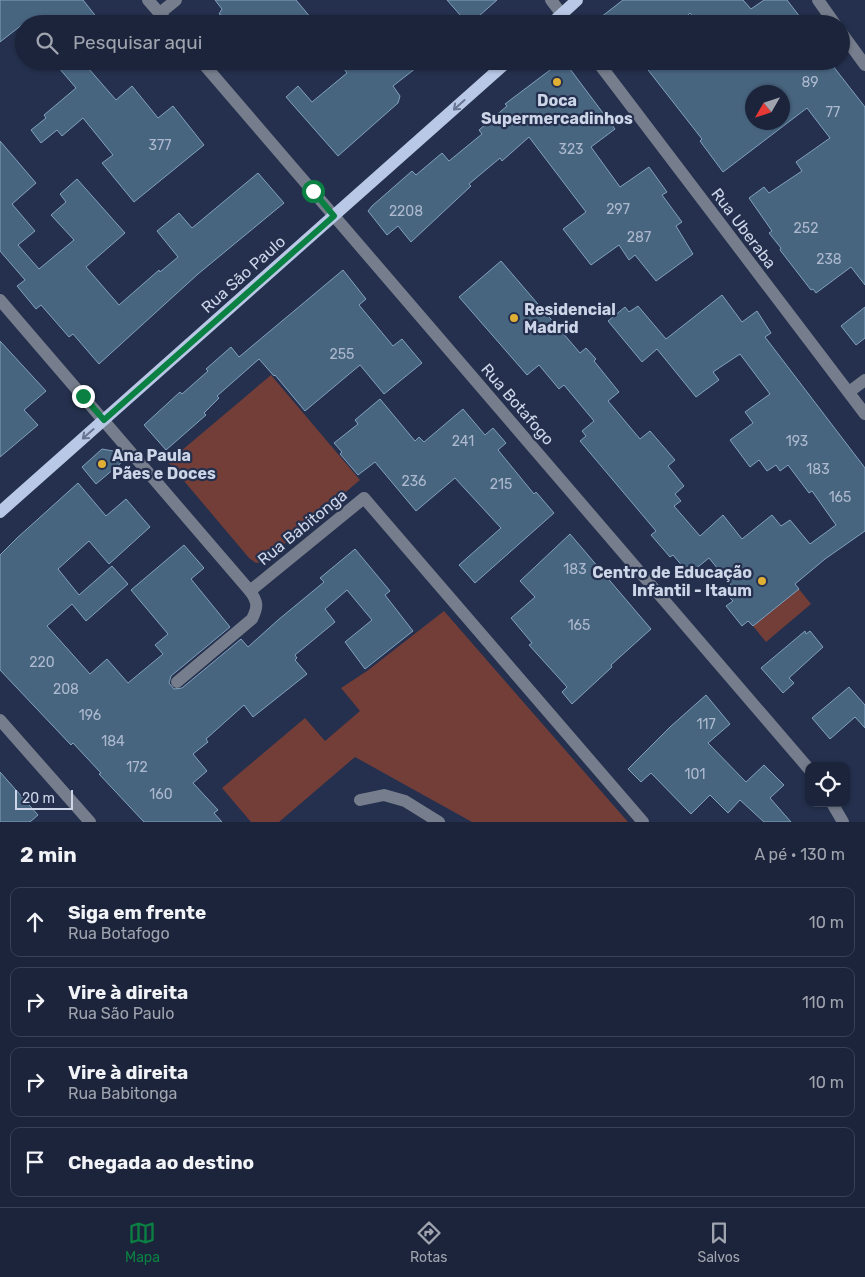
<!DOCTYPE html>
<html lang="pt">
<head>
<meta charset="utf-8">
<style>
  body { margin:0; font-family:Rubik,sans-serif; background:#283045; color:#f1f3f6 }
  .controls { position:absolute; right:15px; bottom:15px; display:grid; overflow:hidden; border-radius:10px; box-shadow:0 1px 4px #0004 }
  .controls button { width:45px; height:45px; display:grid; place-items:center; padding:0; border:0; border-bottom:1px solid #394154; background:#1b243a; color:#f1f3f6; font:25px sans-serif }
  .compass { position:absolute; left:745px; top:85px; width:45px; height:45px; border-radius:50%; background:#1b243a; box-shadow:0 1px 4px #0004; rotate:231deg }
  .scale { position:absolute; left:15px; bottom:12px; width:58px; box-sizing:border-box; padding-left:5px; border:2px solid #cdd5e8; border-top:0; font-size:14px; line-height:18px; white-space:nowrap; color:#cdd5e8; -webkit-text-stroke:4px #24304d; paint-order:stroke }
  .stop { position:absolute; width:15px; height:15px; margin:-11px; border:4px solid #0b8043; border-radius:50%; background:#fff }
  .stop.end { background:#0b8043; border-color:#fff; box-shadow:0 1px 5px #0008 }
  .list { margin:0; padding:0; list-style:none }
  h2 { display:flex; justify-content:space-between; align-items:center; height:65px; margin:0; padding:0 20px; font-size:21px }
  h2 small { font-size:16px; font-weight:400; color:#a0a4af }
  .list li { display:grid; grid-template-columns:32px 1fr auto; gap:15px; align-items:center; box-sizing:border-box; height:70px; margin:0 10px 10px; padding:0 10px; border:1px solid #394154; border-radius:10px }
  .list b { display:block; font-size:19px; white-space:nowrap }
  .list p { margin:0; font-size:16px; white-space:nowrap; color:#a0a4af }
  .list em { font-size:16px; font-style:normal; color:#a0a4af }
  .icon { flex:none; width:28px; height:28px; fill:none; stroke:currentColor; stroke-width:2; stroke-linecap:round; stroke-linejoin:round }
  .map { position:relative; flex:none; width:865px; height:822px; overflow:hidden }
  .search { position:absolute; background:#1b243a; box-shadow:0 1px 4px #0004; left:15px; right:15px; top:15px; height:55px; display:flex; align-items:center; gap:12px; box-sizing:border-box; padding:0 18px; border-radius:28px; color:#a0a4af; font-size:19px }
  .sheet { height:385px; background:#1b243a }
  nav { display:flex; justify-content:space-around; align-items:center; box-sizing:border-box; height:70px; border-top:1px solid #394154; background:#1b243a; font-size:14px; color:#a0a4af }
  nav a { display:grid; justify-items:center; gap:2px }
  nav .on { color:#0b8043 }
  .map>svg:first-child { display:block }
  .green { fill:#733d38 }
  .building { fill:#486580; stroke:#82a1be; fill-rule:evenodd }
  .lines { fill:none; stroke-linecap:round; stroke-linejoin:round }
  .minor { stroke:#767d8c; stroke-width:12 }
  .major { stroke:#bac8e7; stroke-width:12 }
  .oneway { stroke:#687492 }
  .route { stroke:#0b8043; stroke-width:6 }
  .poi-dot { fill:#dfb034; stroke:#24304d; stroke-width:2 }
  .labels { text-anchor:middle; stroke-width:4.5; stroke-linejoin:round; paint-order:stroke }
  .number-label { font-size:14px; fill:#acb9ce }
  .poi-label { font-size:16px; font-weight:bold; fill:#cdd5e8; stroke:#24304d; text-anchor:start }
  .street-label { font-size:16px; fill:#cdd5e8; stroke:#24304d }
</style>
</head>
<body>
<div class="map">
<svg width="865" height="822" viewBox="0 0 865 822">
  <rect width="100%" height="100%" fill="#24304d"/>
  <g class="green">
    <path d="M271,375L360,480L263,562L256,563L249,558L168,462Z"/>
    <path d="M799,589L811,604L766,642L753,626Z"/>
    <path d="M444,611L628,822H472L355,757L279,822H251L222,788L305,718L325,741L360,711L341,688L367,671Z"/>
  </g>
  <g class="building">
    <path d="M0,0H83L102,24H23L0,42Z"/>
    <path d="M215,0H296L316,24H223V16L219,14L222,9Z"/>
    <path d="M447,0H497L470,24H468Z"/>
    <path d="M623,0H743L751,9L764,0H787L800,17L790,24H699L690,13L679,24H592Z"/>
    <path d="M53,61H82L116,100L132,86L158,118L173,106L204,145L134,202L102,163L113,155L83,118L62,136L57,130L41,143L31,130L46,118L44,115L76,88Z"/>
    <path d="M338,61H425L393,86L400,96L398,103L338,156L286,97L298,86L312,102L347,73Z"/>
    <path d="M562,61H564L615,129L591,147L620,187L649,167L667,192L662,195L682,222L676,226L693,254L656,281L635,255L629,260L619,245L591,265L563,229L586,212L529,137L502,161L500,158L469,184L471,186L411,242L398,226L387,235L368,211L372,206L412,171L416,175L442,153L449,161L482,134L479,130L507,106L505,104Z"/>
    <path d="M641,61H829L865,107V285L851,267L816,293L813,289L811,290L780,250L781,248L769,233L772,231L749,198L764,187L769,193L802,171L796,162L830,138L807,108L723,172L700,141L702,139ZM752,92H782V122H752Z"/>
    <path d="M0,141L36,183L12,204L35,231L18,245L39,269L74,240L51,215L66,202L60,194L77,179L125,233L86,267L119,305L159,270L160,272L178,257L157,231L179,213L192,228L258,173L284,203L198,274L99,364L73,334L69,337L41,305L36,309L17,286L25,280L0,251Z"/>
    <path d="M501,261L580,353L586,348L596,359L594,361L619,392L608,401L640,439L650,431L675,460L668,466L684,486L675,494L681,501L674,506L700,536L723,515L742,539L772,515L781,526L790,520L810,544L836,525L812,491L809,493L788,465L780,471L776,465L767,471L759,460L750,467L730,440L753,423L745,412L770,394L740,354L713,372L719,380L696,397L657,349L642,362L608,321L625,307L629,312L638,306L666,339L722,295L742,322L757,311L771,333L765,337L865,468V531L825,559L795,584L799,589L753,626L748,621L742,626L726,606L733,601L728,596L735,590L709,558L689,574L673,555L670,557L651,535L656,531L580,441L586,436L582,431L594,421L564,385L559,389L539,365L527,375L459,297Z"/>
    <path d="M343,270L366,299L359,305L393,346L402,339L422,363L384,394L360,365L305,411L275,375L274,376L259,359L217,396L219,398L204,413L206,415L166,450L144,425L180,392L182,394L208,371L206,369L231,347L239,357Z"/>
    <path d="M865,307V338L856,345L841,326Z"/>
    <path d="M0,341L46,391L24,410L38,425L0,457Z"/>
    <path d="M380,399L415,441L419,437L424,442L463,409L485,435L493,428L506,443L498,450L534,494L536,492L554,513L475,583L459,565L501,528L455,478L416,511L375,462L358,475L340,454L342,452L334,443L358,424L355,420Z"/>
    <path d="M102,449L113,451L122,462L96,484L82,467Z"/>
    <path d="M78,483L106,516L126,499L150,527L109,564L89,541L58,569L79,595L112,566L128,584L86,621L72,604L47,626L90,674L107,659L128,683L163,654L155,645L168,634L131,590L184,545L204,568L191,579L230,627L171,676L169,683L174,689L182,688L241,639L248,647L278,620L324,582L320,578L355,549L390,591L385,595L413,631L365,669L345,642L372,620L347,590L325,609L335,622L295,655L297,658L295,660L307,674L253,717L244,705L206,739L208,742L193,754L207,771L193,783L218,810L214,813L222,822H144L99,774L101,773L73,743L71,745L0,670V555L17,538Z"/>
    <path d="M570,534L651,629L611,665L612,667L572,704L562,692L567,687L529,645L532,643L511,618L535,597L520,581Z"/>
    <path d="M805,631L806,634L810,631L823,647L789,678L794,683L783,693L761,668Z"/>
    <path d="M849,687L865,705V728L855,717L830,739L812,718Z"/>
    <path d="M706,695L730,724L708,743L746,782L764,765L784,785L770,798L791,822H764L740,800L728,813L710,795L691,814L651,773L641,782L628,769L670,727Z"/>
    <path d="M0,772L38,815L30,822H0Z"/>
  </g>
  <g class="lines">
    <g class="minor">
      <path d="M148,0L169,24"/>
      <path d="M551,0L569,24"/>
      <path d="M818,0L835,24"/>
      <path d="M160,13L176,0"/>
      <path d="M841,32L865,65"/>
      <path d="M201,61L809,769"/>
      <path d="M597,61L865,414"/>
      <path d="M0,300L250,591L364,498L643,822"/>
      <path d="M849,392L865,380"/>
      <path d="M177,682L252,619C258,607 258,602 250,591"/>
      <path d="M0,720L90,822"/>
      <path d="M360,800L384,795L405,801L439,822"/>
      <path d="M832,803L843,822"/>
    </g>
    <g class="major">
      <path d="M551,24L577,0"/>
      <path d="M0,512L508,61"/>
    </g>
  </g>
  <defs><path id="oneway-shaft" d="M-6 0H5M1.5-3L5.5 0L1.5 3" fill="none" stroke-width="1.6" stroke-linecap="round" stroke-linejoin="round" transform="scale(1.25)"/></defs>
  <g class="oneway">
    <use href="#oneway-shaft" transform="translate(459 105) rotate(138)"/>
    <use href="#oneway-shaft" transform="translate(88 434) rotate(139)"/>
  </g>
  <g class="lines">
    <path class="route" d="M83,396L104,420L334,216L313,191"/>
  </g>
  <g class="poi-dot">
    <circle cx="557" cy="82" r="5"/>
    <circle cx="514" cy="318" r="5"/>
    <circle cx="102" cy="464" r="5"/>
    <circle cx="762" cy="581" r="5"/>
  </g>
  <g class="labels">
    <g class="number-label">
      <text x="810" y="87">89</text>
      <text x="833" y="117">77</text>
      <text x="160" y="150">377</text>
      <text x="571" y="154">323</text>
      <text x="618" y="214">297</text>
      <text x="406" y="216">2208</text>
      <text x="806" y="233">252</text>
      <text x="639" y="242">287</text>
      <text x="829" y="264">238</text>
      <text x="342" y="359">255</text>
      <text x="463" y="446">241</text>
      <text x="797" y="446">193</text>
      <text x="818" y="474">183</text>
      <text x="414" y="486">236</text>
      <text x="501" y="489">215</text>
      <text x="840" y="502">165</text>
      <text x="575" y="574">183</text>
      <text x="579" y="630">165</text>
      <text x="42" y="667">220</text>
      <text x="66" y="694">208</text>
      <text x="90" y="720">196</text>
      <text x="706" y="729">117</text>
      <text x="113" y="746">184</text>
      <text x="137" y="772">172</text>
      <text x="695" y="779">101</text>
      <text x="161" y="799">160</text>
    </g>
    <g class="poi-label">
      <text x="557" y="106" text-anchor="middle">Doca<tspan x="557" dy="18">Supermercadinhos</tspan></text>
      <text x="524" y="315">Residencial<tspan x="524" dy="18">Madrid</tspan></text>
      <text x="112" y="461">Ana Paula<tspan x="112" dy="18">Pães e Doces</tspan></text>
      <text x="752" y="578" text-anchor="end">Centro de Educação<tspan x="752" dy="18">Infantil - Itaum</tspan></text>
    </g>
    <g class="street-label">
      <text transform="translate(744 228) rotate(53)" y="6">Rua Uberaba</text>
      <text transform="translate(243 274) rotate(-42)" y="6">Rua São Paulo</text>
      <text transform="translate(518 404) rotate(49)" y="6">Rua Botafogo</text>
      <text transform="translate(302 527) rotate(-39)" y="6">Rua Babitonga</text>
    </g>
  </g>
</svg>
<div class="controls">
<button><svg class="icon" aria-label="locate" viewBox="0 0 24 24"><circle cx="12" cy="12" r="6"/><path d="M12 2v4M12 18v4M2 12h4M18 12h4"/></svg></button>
</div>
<svg class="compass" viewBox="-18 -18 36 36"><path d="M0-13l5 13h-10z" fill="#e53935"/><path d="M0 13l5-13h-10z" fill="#a0a4af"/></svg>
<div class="scale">20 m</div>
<div class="stop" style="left:313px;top:191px"></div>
<div class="stop end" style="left:83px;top:396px"></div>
<div class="search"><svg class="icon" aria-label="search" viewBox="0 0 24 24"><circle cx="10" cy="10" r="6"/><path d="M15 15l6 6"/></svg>Pesquisar aqui</div>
</div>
<section class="sheet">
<h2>2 min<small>A pé · 130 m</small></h2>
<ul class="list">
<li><svg class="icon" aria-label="ahead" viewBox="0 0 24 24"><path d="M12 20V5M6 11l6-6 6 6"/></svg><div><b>Siga em frente</b><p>Rua Botafogo</p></div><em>10 m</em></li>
<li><svg class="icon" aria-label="right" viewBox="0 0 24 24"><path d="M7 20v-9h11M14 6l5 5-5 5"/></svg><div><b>Vire à direita</b><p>Rua São Paulo</p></div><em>110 m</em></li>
<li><svg class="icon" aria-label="right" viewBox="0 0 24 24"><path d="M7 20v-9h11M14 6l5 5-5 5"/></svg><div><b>Vire à direita</b><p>Rua Babitonga</p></div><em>10 m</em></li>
<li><svg class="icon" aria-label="arrive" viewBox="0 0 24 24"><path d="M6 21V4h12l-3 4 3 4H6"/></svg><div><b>Chegada ao destino</b></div></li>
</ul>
</section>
<nav>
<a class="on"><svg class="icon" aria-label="map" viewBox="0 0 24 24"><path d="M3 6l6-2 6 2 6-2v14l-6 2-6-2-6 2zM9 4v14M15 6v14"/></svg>Mapa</a>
<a><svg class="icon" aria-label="directions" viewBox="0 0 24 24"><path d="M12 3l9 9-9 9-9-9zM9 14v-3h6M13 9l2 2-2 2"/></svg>Rotas</a>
<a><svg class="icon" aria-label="saved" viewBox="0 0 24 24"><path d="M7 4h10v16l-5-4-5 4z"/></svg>Salvos</a>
</nav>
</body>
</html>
